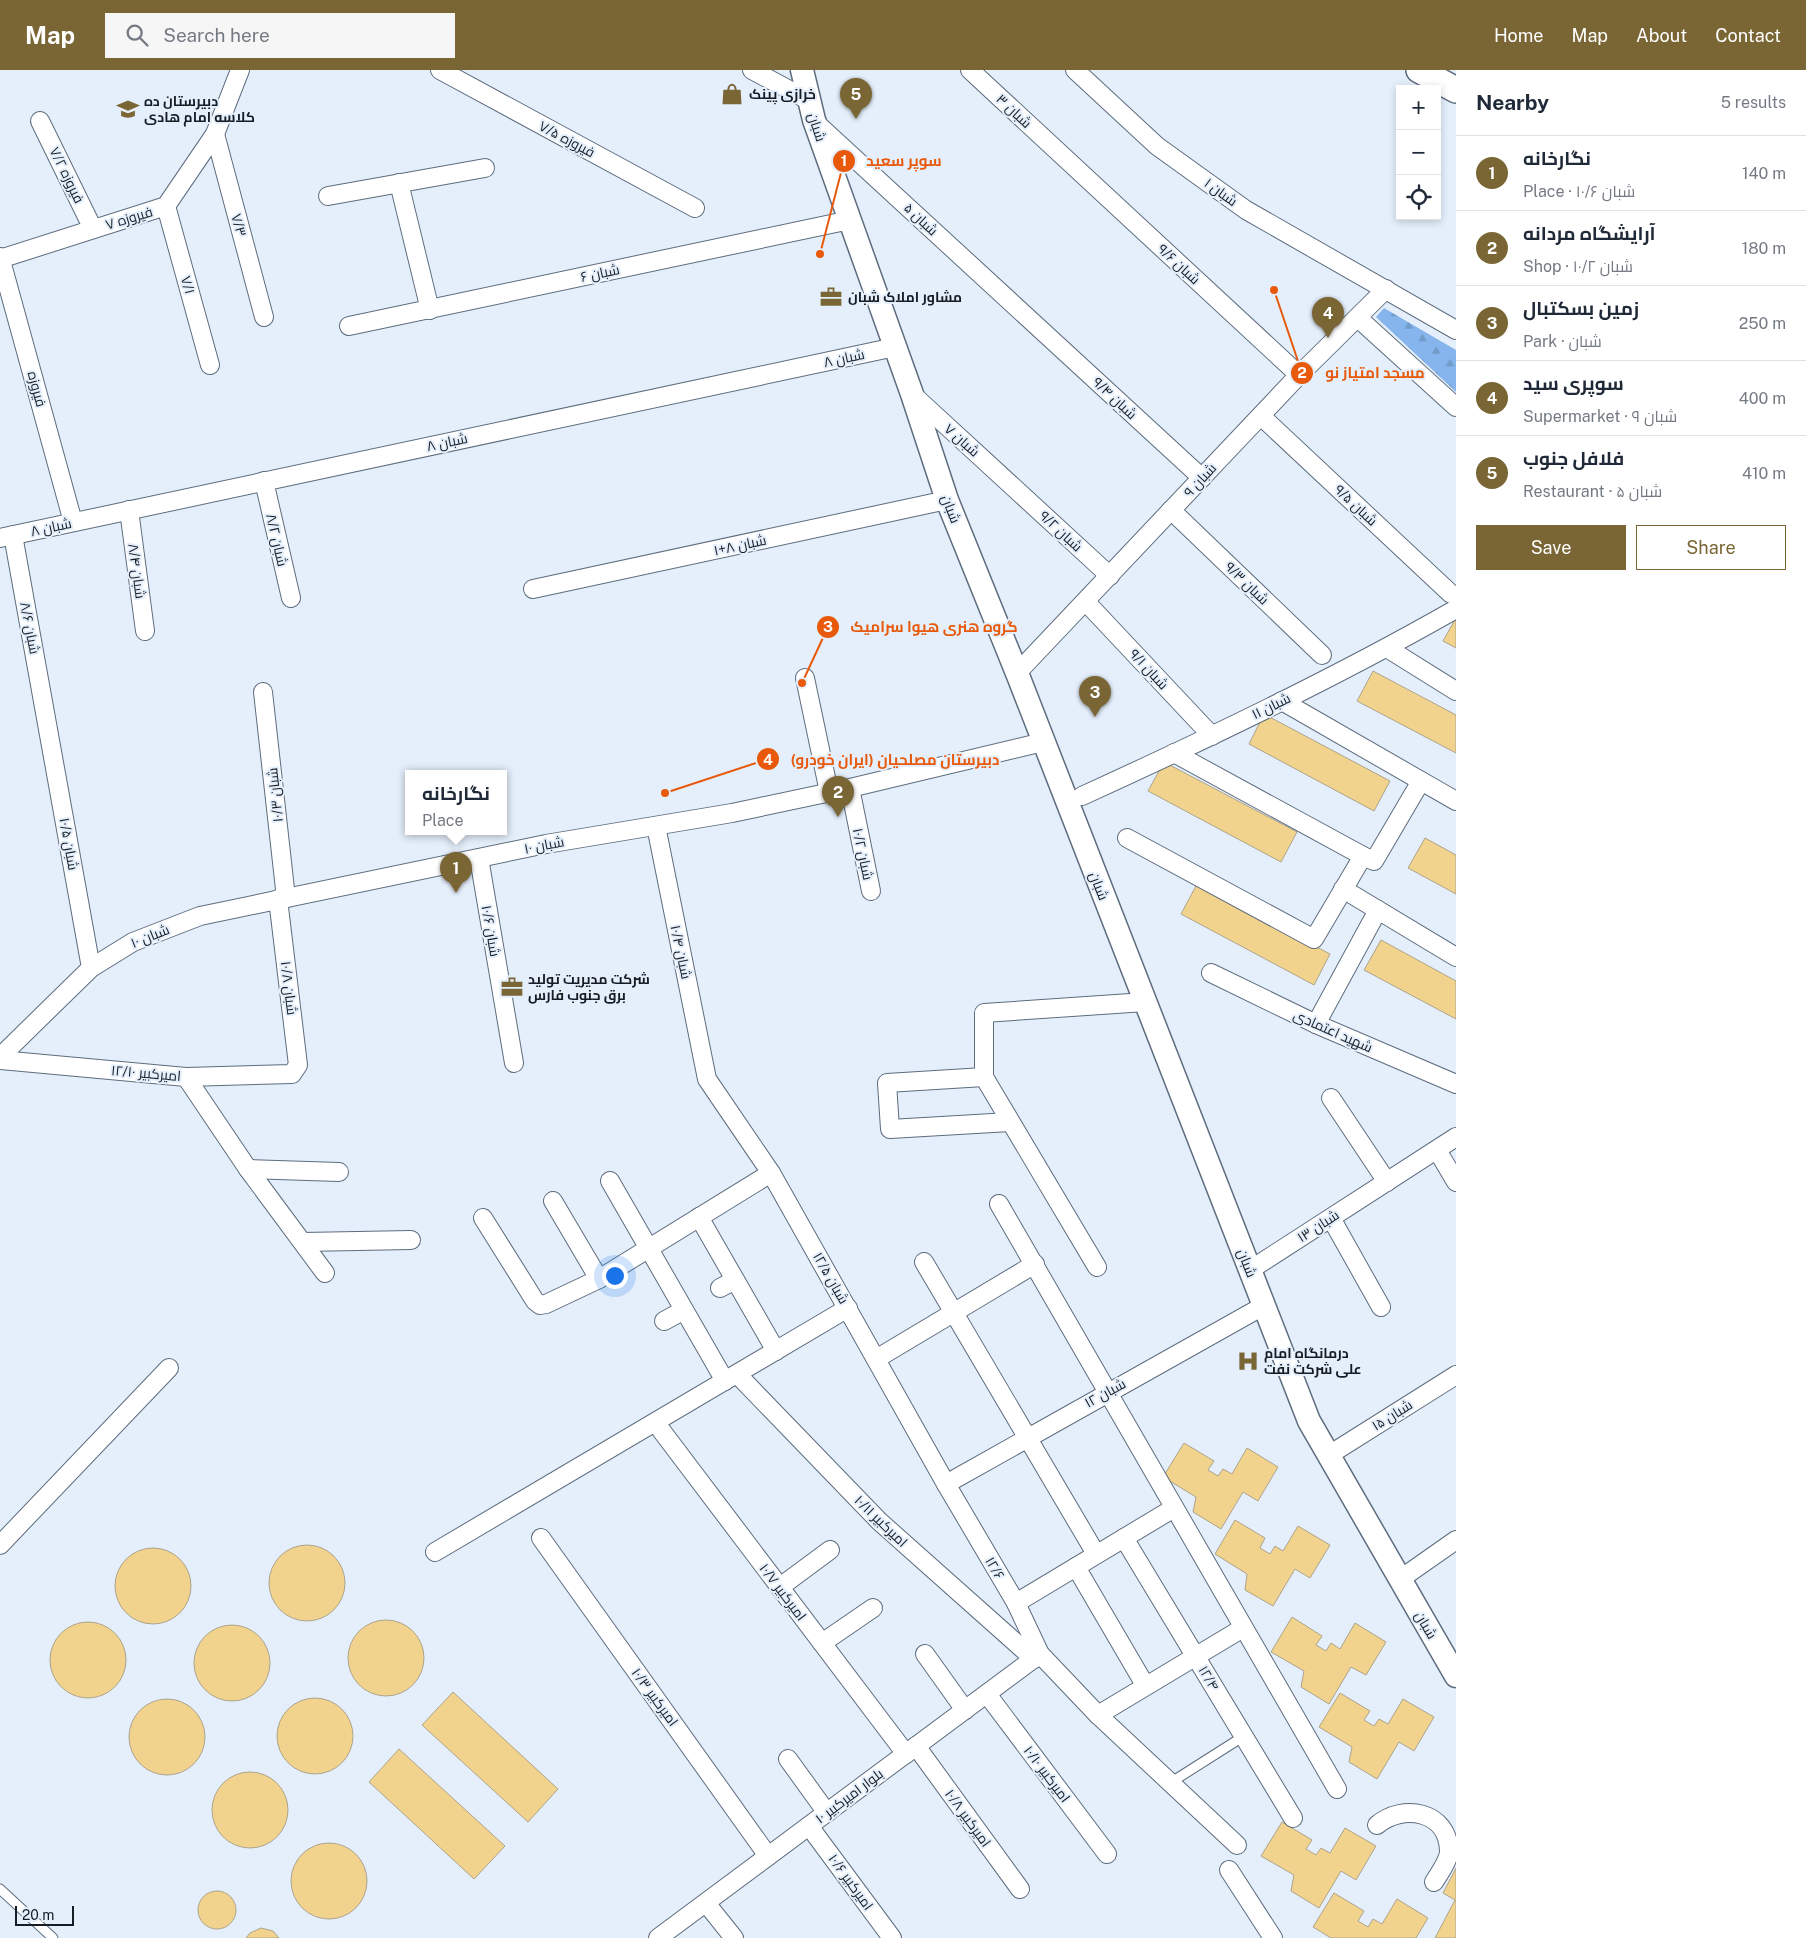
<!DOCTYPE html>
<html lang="en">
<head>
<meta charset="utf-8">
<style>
  body { margin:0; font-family:"Public Sans",Cairo,sans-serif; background:#f6f6f7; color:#1f2937 }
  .controls { position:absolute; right:15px; top:15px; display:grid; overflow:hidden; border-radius:0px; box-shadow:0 2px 8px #0003 }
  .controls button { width:45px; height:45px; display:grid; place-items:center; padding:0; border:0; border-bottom:1px solid #e0e1e3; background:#fff; color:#1f2937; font:25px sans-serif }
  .scale { position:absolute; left:15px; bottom:12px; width:59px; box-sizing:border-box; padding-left:5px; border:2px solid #161c23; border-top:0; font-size:14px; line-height:18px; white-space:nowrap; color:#161c23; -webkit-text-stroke:4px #e4effb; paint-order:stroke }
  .you { position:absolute; left:614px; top:1205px; width:18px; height:18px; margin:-12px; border:4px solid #fff; border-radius:50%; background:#1a73e8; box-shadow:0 0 0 8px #1a73e833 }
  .badge { display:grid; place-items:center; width:32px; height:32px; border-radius:50%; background:#7a6535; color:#fff; font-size:16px; font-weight:700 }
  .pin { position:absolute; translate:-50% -41px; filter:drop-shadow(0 1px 2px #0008) }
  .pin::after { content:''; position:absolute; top:26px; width:18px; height:15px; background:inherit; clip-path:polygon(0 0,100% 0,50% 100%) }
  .popup { position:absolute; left:405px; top:700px; width:102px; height:65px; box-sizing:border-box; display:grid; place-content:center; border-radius:0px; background:#fff; filter:drop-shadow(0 1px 4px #0005); font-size:16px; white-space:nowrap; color:#747a83 }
  .popup b { font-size:19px; color:#1f2937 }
  .popup::after { content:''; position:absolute; left:50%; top:100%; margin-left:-10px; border:10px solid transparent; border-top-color:#fff }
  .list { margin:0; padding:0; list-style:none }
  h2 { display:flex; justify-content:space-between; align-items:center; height:65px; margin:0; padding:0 20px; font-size:21px }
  h2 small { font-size:16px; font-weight:400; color:#747a83 }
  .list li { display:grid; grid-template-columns:32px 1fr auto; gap:15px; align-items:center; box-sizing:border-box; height:75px; padding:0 20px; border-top:1px solid #e0e1e3 }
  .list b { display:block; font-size:19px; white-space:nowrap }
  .list p { margin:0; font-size:16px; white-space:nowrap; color:#747a83 }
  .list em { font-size:16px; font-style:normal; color:#747a83 }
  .actions { display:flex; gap:10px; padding:15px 20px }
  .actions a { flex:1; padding:11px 0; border:1px solid #7a6535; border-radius:0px; text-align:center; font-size:18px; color:#7a6535 }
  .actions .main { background:#7a6535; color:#fff }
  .icon { flex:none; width:28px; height:28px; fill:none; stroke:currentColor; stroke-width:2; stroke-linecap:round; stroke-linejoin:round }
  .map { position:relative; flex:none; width:1456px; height:1868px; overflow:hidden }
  header { display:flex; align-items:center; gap:30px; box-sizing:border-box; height:70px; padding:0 25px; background:#7a6535; color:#fff }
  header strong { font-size:24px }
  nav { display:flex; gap:28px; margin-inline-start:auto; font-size:18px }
  .search { width:350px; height:45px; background:#f6f6f7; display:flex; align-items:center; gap:12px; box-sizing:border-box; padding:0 18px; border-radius:0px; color:#747a83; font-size:19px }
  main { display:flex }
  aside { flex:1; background:#fff }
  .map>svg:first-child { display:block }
  .forest { fill:url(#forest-firs) }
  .building { fill:#f1d38d; stroke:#ada38c }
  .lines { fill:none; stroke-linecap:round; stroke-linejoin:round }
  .service-casing { stroke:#5d6c7e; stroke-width:11 }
  .minor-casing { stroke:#5d6c7e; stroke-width:20 }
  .tertiary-casing { stroke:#5d6c7e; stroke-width:25 }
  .secondary-casing { stroke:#5d6c7e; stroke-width:28 }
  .service { stroke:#fff; stroke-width:9 }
  .minor { stroke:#fff; stroke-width:18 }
  .tertiary { stroke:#fff; stroke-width:22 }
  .secondary { stroke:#fff; stroke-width:25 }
  .labels { text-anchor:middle; stroke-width:4; stroke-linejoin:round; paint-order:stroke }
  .poi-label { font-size:14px; font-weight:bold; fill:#161c23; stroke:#e4effb; text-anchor:start }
  .street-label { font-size:14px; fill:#161c23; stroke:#e4effb }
  .leader { fill:none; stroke:#e8590c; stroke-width:2 }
  .callout-dot { fill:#e8590c; stroke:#e4effb; stroke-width:2 }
  .mark-label { font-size:15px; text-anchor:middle; font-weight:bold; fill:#fff }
  .callout-label { font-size:15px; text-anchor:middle; font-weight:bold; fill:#e8590c; stroke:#e4effb; stroke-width:4; stroke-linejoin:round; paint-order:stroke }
</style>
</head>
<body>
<header>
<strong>Map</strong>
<div class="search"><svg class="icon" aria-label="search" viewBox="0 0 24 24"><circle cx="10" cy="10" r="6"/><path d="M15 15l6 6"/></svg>Search here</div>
<nav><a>Home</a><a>Map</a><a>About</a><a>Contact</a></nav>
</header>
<main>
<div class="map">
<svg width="1456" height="1868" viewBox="0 0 1456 1868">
  <defs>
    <pattern id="forest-firs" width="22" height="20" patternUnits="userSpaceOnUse" patternTransform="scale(1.25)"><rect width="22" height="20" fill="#85b5ec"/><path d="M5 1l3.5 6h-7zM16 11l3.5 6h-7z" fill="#729bca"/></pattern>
  </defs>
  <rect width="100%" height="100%" fill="#e4effb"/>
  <path class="forest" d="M1384,238L1456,280V322L1376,247Z"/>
  <g class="building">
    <path d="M1456,548V578L1443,571Z"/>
    <path d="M1373,601L1456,645V683L1357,631Z"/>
    <path d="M1264,644L1390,711L1374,741L1249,674Z"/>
    <path d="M1164,692L1297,762L1281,792L1148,721Z"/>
    <path d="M1425,768L1456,785V824L1408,798Z"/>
    <path d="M1197,814L1330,884L1314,915L1181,844Z"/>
    <path d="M1381,870L1456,911V949L1364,900Z"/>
    <path d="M1184,1373L1214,1391L1208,1400L1218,1406L1223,1399L1232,1404L1247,1378L1278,1397L1258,1431L1243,1422L1221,1459L1193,1442L1196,1427L1163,1407Z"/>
    <path d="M1235,1450L1265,1468L1260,1478L1270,1484L1275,1476L1283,1481L1298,1456L1330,1475L1310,1508L1295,1499L1273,1536L1245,1520L1247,1504L1215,1484Z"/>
    <circle cx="307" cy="1513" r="38"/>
    <circle cx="153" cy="1516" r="38"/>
    <path d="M1292,1547L1322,1566L1316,1575L1326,1581L1331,1573L1340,1579L1355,1553L1386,1572L1366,1605L1351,1597L1329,1634L1301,1617L1304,1601L1271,1582Z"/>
    <circle cx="386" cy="1588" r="38"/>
    <circle cx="88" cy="1590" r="38"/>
    <circle cx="232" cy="1593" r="38"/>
    <path d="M453,1622L558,1719L528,1752L422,1655Z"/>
    <path d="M1340,1623L1370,1641L1364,1650L1374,1656L1379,1649L1388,1654L1403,1629L1434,1647L1414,1681L1399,1672L1377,1709L1349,1692L1352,1677L1319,1657Z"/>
    <circle cx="315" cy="1666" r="38"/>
    <circle cx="167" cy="1667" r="38"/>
    <path d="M399,1679L505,1776L474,1809L369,1712Z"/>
    <circle cx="250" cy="1740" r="38"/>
    <path d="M1282,1752L1312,1770L1306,1779L1316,1785L1321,1778L1330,1783L1345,1758L1376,1776L1356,1810L1341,1801L1319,1838L1291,1821L1294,1805L1261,1786Z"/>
    <circle cx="329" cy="1811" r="38"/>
    <path d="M1456,1798V1868H1435L1455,1830L1443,1823Z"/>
    <circle cx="217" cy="1840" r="19"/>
    <path d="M1334,1823L1364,1841L1358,1851L1368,1857L1373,1849L1382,1854L1397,1829L1428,1848L1416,1868H1331L1313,1857Z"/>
    <path d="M261,1858L273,1861L279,1868H246L250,1863Z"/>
  </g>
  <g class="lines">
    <g class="service-casing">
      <g id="service">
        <path d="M1170,1713L1244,1666"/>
        <path d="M0,1819L53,1868"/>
      </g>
    </g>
    <g class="minor-casing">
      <g id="minor">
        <path d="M440,0L695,138"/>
        <path d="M752,0L808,30"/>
        <path d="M970,0L1299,305"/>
        <path d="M1075,0L1157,76L1246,140L1456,260"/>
        <path d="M40,51L93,159"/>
        <path d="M814,51L1202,408"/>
        <path d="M215,64L264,247"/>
        <path d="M399,113L430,240"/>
        <path d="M328,126L485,98"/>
        <path d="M166,136L210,295"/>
        <path d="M0,187L73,452"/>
        <path d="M0,189L166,136L215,64L240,0"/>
        <path d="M1358,248L1456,337"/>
        <path d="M349,256L850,150"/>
        <path d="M912,324L1110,506"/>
        <path d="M1261,346L1451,524"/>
        <path d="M264,411L291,528"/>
        <path d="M129,440L145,561"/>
        <path d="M1171,440L1322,585"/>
        <path d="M13,465L91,898"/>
        <path d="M0,468L895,277"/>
        <path d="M533,519L947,430"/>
        <path d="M1086,532L1212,666"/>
        <path d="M1387,578L1456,621"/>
        <path d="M1017,603L1299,305L1386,219"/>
        <path d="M805,608L829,722"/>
        <path d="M263,622L286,828"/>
        <path d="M1282,631L1456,731"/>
        <path d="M850,718L871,821"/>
        <path d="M1082,726C1209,668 1335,608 1456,539"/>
        <path d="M656,756L707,1009L771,1103L946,1414L1016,1533L1040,1584L1098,1645L1237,1775"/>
        <path d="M1127,768L1314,869L1363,786L1174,683"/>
        <path d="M1363,786L1374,791L1421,711"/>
        <path d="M479,788L514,993"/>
        <path d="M1343,819L1456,887"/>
        <path d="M1211,903L1316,954L1456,1014"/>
        <path d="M1316,954L1378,840"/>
        <path d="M0,987L91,898L133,872L200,846L546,774L732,743L850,718L1043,672"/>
        <path d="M0,990L186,1007L292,1004L298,995L278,829"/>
        <path d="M186,1007L248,1099L325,1203"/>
        <path d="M984,1007L887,1013L890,1059L1010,1052"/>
        <path d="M1331,1028L1387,1112"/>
        <path d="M1437,1080L1456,1112"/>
        <path d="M248,1099L339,1102"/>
        <path d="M610,1111L725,1311"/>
        <path d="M553,1131L599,1209"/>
        <path d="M999,1134L1337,1719"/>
        <path d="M699,1147L776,1281"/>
        <path d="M483,1148L535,1231L540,1235L546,1234L599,1209L771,1103"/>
        <path d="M1331,1148L1381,1237"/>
        <path d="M303,1172L411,1170"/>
        <path d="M924,1192L1096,1484"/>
        <path d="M1097,1197L984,1007V943L1145,932"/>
        <path d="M1250,1200L1456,1067"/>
        <path d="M720,1218L735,1210"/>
        <path d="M664,1251L684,1240"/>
        <path d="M876,1289L1035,1194"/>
        <path d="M737,1304L879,1451L1034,1589"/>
        <path d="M661,1360L906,1684"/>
        <path d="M1329,1385L1456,1305"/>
        <path d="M946,1414L1265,1235"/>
        <path d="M541,1468L768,1786"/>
        <path d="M1124,1468L1293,1748"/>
        <path d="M0,1475L169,1298"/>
        <path d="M435,1482L848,1238"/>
        <path d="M1076,1497L1145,1615"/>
        <path d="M1399,1510L1456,1470"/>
        <path d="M780,1517L830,1480"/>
        <path d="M1016,1533L1174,1438"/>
        <path d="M822,1573L873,1538"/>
        <path d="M925,1584L965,1640"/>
        <path d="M987,1624L1107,1784"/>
        <path d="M1098,1645L1243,1558"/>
        <path d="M916,1676L1020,1819"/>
        <path d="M788,1689L827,1743"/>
        <path d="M1377,1755C1403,1733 1448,1741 1449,1781C1449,1790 1439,1804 1434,1812"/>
        <path d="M809,1756L892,1868"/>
        <path d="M1229,1800L1273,1868"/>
        <path d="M706,1833L734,1868"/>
        <path d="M658,1868L1040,1584"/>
      </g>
    </g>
    <g class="tertiary-casing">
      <path id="tertiary" d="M802,0L814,50L912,324L947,430L1017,603L1309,1351L1456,1606"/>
    </g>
    <g class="secondary-casing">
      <path id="secondary" d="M1419,0L1456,20"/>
    </g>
    <use href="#service" class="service"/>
    <use href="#minor" class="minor"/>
    <use href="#tertiary" class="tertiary"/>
    <use href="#secondary" class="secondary"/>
  </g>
  <defs>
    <g id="shop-bare" transform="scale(1.725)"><path d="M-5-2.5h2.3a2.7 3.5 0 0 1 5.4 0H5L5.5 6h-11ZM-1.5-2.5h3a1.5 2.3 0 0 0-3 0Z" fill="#7a6535" stroke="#e4effb" stroke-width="2.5" paint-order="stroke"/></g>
    <g id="school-bare" transform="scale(1.725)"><path d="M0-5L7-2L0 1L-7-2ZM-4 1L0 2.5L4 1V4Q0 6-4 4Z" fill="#7a6535" stroke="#e4effb" stroke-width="2.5" paint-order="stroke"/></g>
    <g id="office-bare" transform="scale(1.725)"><path d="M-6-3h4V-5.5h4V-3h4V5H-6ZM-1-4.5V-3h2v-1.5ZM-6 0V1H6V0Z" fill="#7a6535" stroke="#e4effb" stroke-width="2.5" paint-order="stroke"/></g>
    <g id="hospital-bare" transform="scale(1.725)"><path d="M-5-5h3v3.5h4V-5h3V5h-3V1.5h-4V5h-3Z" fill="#7a6535" stroke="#e4effb" stroke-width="2.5" paint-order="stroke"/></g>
  </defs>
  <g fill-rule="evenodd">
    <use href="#shop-bare" x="732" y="24"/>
    <use href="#school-bare" x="128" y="39"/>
    <use href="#office-bare" x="831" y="227"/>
    <use href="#office-bare" x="512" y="917"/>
    <use href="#hospital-bare" x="1248" y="1291"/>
  </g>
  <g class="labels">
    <g class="poi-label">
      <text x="749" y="29">خرازی پینک</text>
      <text x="144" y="36">دبیرستان ده<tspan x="144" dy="16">کلاسه امام هادی</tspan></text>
      <text x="848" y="232">مشاور املاک شبان</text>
      <text x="528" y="914">شرکت مدیریت تولید<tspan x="528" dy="16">برق جنوب فارس</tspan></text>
      <text x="1264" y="1288">درمانگاه امام<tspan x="1264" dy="16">علی شرکت نفت</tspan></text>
    </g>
    <g class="street-label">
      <text transform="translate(1014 41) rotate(43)" y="5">۳ شبان</text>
      <text transform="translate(817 57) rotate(72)" y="5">شبان</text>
      <text transform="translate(567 69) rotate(28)" y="5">۷/۵ فیروزه</text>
      <text transform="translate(67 105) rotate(64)" y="5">۷/۲ فیروزه</text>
      <text transform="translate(1221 122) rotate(36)" y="5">۱ شبان</text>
      <text transform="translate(129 148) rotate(-17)" y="5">۷ فیروزه</text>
      <text transform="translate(921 149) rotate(43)" y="5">۵ شبان</text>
      <text transform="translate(239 155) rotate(75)" y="5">۷/۳</text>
      <text transform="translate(1179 194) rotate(43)" y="5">۹/۶ شبان</text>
      <text transform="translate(600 203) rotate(-12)" y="5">۶ شبان</text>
      <text transform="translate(188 215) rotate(75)" y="5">۷/۱</text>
      <text transform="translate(844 288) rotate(-12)" y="5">۸ شبان</text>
      <text transform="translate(37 319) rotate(75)" y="5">فیروزه</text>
      <text transform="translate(1115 328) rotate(43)" y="5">۹/۴ شبان</text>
      <text transform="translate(962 370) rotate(42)" y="5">۷ شبان</text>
      <text transform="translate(447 372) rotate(-12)" y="5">۸ شبان</text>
      <text transform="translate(1200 410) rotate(-47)" y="5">۹ شبان</text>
      <text transform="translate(1356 435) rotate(43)" y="5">۹/۵ شبان</text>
      <text transform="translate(951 439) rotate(69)" y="5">شبان</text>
      <text transform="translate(51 457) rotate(-12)" y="5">۸ شبان</text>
      <text transform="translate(1061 461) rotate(43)" y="5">۹/۲ شبان</text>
      <text transform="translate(277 470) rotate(77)" y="5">۸/۲ شبان</text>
      <text transform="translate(740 475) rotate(-12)" y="5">۱+۸ شبان</text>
      <text transform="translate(137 501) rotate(82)" y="5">۸/۴ شبان</text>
      <text transform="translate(1247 513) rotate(44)" y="5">۹/۳ شبان</text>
      <text transform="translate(30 558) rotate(79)" y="5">۸/۶ شبان</text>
      <text transform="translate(1149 599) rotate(47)" y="5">۹/۱ شبان</text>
      <text transform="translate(1271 636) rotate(-26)" y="5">۱۱ شبان</text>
      <text transform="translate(275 725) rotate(-96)" y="5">۱۰/۳ شبان</text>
      <text transform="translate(69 774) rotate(80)" y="5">۱۰/۵ شبان</text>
      <text transform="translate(544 775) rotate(-11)" y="5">۱۰ شبان</text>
      <text transform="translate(863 784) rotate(78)" y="5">۱۰/۲ شبان</text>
      <text transform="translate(1099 816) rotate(69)" y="5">شبان</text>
      <text transform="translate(491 861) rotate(80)" y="5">۱۰/۶ شبان</text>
      <text transform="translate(150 866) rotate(-22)" y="5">۱۰ شبان</text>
      <text transform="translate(681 882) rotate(78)" y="5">۱۰/۴ شبان</text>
      <text transform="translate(289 918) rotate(83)" y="5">۱۰/۸ شبان</text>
      <text transform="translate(1333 961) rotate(24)" y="5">شهید اعتمادی</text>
      <text transform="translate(146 1003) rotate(5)" y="5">۱۲/۱۰ امیرکبیر</text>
      <text transform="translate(1318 1156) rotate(-33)" y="5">۱۳ شبان</text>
      <text transform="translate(1247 1193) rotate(68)" y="5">شبان</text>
      <text transform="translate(831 1208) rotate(60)" y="5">۱۲/۵ شبان</text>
      <text transform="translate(1105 1323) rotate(-29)" y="5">۱۲ شبان</text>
      <text transform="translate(1392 1345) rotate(-32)" y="5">۱۵ شبان</text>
      <text transform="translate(881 1451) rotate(44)" y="5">۱۰/۱۱ امیرکبیر</text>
      <text transform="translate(995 1498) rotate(60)" y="5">۱۲/۶</text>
      <text transform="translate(783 1522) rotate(53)" y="5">۱۰/۷ امیرکبیر</text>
      <text transform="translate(1426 1555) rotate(59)" y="5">شبان</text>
      <text transform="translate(1209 1608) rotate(59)" y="5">۱۲/۴</text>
      <text transform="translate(655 1627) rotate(54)" y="5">۱۰/۳ امیرکبیر</text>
      <text transform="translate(1047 1704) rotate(53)" y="5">۱۰/۱۰ امیرکبیر</text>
      <text transform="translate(849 1726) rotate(-37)" y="5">۱۰ بلوار امیرکبیر</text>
      <text transform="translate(968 1748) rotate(54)" y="5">۱۰/۸ امیرکبیر</text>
      <text transform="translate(851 1812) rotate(54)" y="5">۱۰/۶ امیرکبیر</text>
    </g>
  </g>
  <path class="leader" d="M820 184L844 91M1274 220L1302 303M802 613L828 557M665 723L768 689"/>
  <g class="callout-dot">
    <circle cx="820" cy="184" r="5"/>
    <circle cx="1274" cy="220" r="5"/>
    <circle cx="802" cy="613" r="5"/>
    <circle cx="665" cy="723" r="5"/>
    <circle cx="844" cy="91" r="12"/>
    <circle cx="1302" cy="303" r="12"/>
    <circle cx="828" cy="557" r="12"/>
    <circle cx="768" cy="689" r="12"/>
  </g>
  <g class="mark-label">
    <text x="844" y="96">1</text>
    <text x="1302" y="308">2</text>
    <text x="828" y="562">3</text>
    <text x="768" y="695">4</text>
  </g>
  <g class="callout-label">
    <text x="904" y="96">سوپر سعید</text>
    <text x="1375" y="308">مسجد امتیاز نو</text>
    <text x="934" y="562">گروه هنری هیوا سرامیک</text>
    <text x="895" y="695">دبیرستان مصلحیان (ایران خودرو)</text>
  </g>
</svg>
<div class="controls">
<button>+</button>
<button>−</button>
<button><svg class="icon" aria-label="locate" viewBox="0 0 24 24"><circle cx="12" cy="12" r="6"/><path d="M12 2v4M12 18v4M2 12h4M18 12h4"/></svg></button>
</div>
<div class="scale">20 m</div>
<div class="you"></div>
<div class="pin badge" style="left:456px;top:823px">1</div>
<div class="popup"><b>نگارخانه</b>Place</div>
<div class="pin badge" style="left:838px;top:747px">2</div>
<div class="pin badge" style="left:1095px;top:647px">3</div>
<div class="pin badge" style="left:1328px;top:268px">4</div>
<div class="pin badge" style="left:856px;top:49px">5</div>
</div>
<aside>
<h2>Nearby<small>5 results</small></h2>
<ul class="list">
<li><span class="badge">1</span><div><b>نگارخانه</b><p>Place · ۱۰/۶ شبان</p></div><em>140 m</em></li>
<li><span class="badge">2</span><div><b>آرایشگاه مردانه</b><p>Shop · ۱۰/۲ شبان</p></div><em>180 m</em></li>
<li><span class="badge">3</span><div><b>زمین بسکتبال</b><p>Park · شبان</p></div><em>250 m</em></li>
<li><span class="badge">4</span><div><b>سوپری سید</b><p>Supermarket · ۹ شبان</p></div><em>400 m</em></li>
<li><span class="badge">5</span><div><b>فلافل جنوب</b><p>Restaurant · ۵ شبان</p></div><em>410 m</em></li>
</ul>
<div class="actions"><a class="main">Save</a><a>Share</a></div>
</aside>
</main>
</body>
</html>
